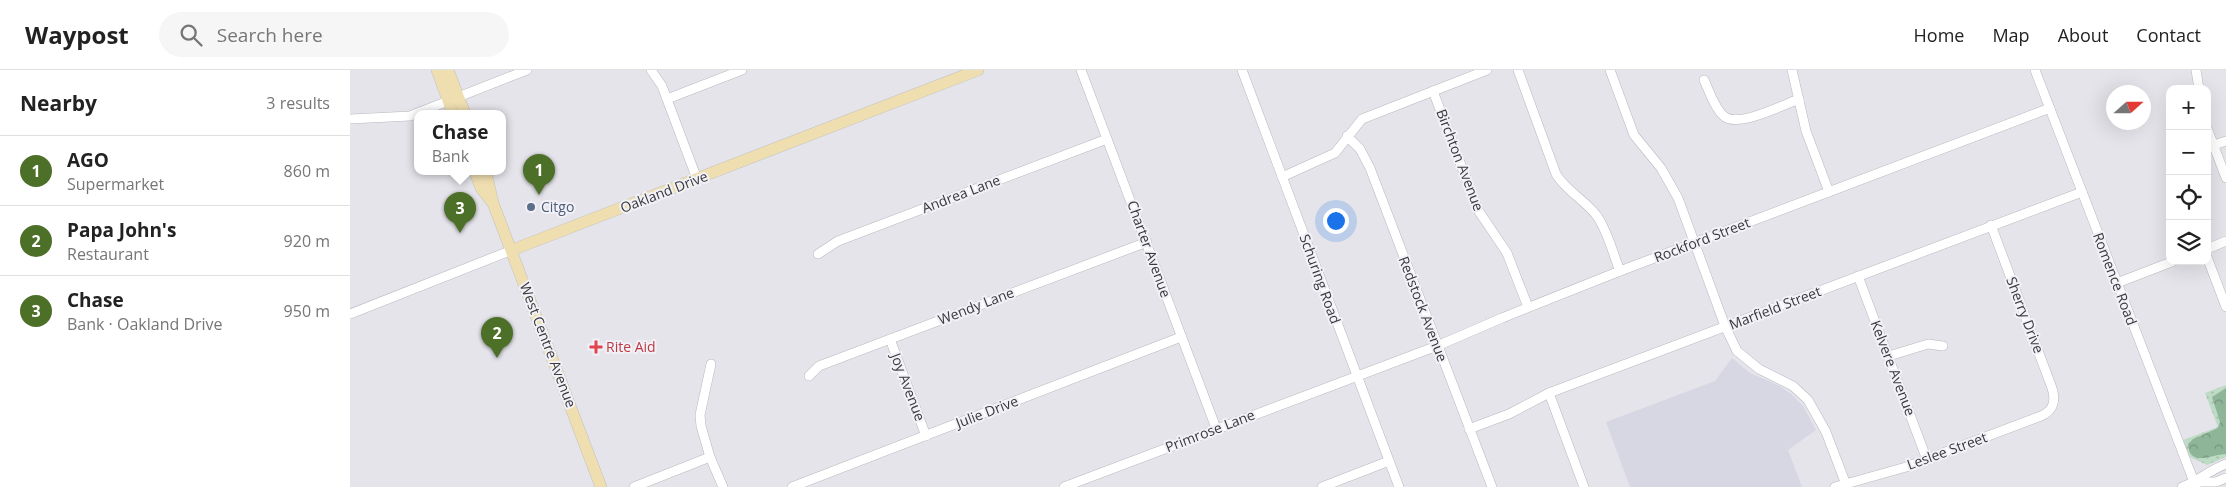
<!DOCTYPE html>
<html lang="en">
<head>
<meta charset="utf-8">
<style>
  body { margin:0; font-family:"Open Sans",sans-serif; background:#f6f6f6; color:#222 }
  .controls { position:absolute; right:15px; top:15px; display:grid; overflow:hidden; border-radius:10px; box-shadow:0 5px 20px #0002 }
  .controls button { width:45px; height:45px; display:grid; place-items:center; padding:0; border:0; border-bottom:1px solid #e0e0e0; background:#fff; color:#222; font:25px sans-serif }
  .compass { position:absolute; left:1756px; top:15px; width:45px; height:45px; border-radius:50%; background:#fff; box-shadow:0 5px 20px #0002; rotate:69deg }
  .you { position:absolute; left:985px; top:150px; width:18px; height:18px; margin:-12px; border:4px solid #fff; border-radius:50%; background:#1a73e8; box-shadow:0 0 0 8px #1a73e833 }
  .badge { display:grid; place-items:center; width:32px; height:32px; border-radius:50%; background:#4d7028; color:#fff; font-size:16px; font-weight:700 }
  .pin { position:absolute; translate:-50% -41px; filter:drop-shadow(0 1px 2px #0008) }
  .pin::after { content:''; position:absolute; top:26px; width:18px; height:15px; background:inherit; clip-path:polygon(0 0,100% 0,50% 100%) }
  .popup { position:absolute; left:64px; top:40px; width:92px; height:65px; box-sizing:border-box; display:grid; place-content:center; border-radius:10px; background:#fff; filter:drop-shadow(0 1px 4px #0005); font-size:16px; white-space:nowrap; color:#767676 }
  .popup b { font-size:19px; color:#222 }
  .popup::after { content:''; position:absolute; left:50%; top:100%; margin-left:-10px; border:10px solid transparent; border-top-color:#fff }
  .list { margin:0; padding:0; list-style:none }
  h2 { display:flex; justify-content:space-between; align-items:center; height:65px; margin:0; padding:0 20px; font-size:21px }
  h2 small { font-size:16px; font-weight:400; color:#767676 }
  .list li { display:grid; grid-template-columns:32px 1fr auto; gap:15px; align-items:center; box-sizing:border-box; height:70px; padding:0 20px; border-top:1px solid #e0e0e0 }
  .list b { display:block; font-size:19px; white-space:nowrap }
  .list p { margin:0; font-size:16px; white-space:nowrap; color:#767676 }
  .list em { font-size:16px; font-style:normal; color:#767676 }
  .icon { flex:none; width:28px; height:28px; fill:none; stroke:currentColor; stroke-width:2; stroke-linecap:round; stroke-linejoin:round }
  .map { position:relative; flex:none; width:1876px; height:417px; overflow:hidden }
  header { display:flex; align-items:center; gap:30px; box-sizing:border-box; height:70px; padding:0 25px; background:#fff; border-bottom:1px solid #e0e0e0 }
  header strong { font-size:24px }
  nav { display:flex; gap:28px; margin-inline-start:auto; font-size:18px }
  .search { width:350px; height:45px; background:#f6f6f6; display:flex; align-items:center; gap:12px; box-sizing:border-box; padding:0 18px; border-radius:28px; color:#767676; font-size:19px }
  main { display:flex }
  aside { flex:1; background:#fff }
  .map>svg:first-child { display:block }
  .built { fill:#d7d7e4 }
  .green { fill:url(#green-dots) }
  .forest { fill:url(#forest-crowns) }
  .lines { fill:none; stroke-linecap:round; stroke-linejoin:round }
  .minor-casing { stroke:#b8b8be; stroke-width:10 }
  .major-casing { stroke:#c0c0c0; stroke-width:12 }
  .minor { stroke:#fff; stroke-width:9 }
  .major { stroke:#efdeb0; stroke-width:11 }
  .service-dot { fill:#5c6f8a; stroke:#f1f1f7; stroke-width:2 }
  .health-dot { fill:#e0444e; stroke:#f1f1f7; stroke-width:2 }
  .labels { text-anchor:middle; stroke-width:4; stroke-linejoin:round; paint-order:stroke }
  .street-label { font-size:14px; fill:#39393b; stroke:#f1f1f7 }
  .service-label { font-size:14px; fill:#4e5e75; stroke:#f1f1f7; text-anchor:start }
  .health-label { font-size:14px; fill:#be3a42; stroke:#f1f1f7; text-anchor:start }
</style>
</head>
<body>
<header>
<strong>Waypost</strong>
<div class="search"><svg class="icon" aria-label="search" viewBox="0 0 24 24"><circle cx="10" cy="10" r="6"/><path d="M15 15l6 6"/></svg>Search here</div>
<nav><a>Home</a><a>Map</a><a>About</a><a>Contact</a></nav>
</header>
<main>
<aside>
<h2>Nearby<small>3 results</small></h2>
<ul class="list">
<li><span class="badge">1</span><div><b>AGO</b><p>Supermarket</p></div><em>860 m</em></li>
<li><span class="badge">2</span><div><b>Papa John's</b><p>Restaurant</p></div><em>920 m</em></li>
<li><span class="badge">3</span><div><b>Chase</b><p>Bank · Oakland Drive</p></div><em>950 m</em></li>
</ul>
</aside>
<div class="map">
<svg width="1876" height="417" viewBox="0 0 1876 417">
  <defs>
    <pattern id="green-dots" width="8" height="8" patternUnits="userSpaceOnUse" patternTransform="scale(1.25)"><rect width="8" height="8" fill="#bedbc5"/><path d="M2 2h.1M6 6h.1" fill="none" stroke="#a4bdaa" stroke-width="1.8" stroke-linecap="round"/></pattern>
    <pattern id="forest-crowns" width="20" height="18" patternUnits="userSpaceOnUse" patternTransform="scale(1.25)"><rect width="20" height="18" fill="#8fb598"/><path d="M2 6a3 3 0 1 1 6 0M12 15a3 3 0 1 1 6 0" fill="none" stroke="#76947d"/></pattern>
  </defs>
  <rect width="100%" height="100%" fill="#e4e4ea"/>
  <path class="built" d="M1382,288L1400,303L1430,316L1441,324L1453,336L1466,360L1438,380L1452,417H1280L1256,352L1365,311Z"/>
  <path class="green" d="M1876,315V387L1857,395L1840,387L1833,370L1868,357L1855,323Z"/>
  <path class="forest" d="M1876,318V384C1863,384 1839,398 1838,374L1843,369L1868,358L1870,352L1862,327Z"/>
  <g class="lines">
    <g class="minor-casing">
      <g id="minor">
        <path d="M301,0L312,16L347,109"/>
        <path d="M731,0L866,358"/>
        <path d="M892,0L1049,417"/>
        <path d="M1168,0L1206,104C1216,121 1235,130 1247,146C1258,162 1263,184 1270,201"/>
        <path d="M1260,0L1284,65L1311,98L1328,128L1375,256L1387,281L1409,299L1443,316L1458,330L1476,362L1497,417"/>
        <path d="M1442,0L1456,61L1479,122"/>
        <path d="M1685,0L1846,417"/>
        <path d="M1846,0L1849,19"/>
        <path d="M1354,10C1359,20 1365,40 1375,47C1390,57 1433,35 1449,29"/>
        <path d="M1083,21L1128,140L1157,183L1178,237"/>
        <path d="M317,29L392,0"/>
        <path d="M0,49L60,46L177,0"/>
        <path d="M1857,58L1876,108"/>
        <path d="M997,66L1010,79L1020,98L1142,417"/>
        <path d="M1864,75L1876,71"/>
        <path d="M932,107L985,83L1012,49L1137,0"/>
        <path d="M1857,179L1876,171"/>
        <path d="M468,184L488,171L757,69"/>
        <path d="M1857,187L1876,237"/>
        <path d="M1508,206L1577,390"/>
        <path d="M1767,213L1824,191"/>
        <path d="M0,244L162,180"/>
        <path d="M540,269L576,366"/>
        <path d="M1539,286L1578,274L1593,276"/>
        <path d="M459,306L469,296L797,172"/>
        <path d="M1199,323L1234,417"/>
        <path d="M1119,359L1159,344L1199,323L1732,122"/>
        <path d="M360,387L351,356L350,345L361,294"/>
        <path d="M1844,412H1866L1876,408"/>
        <path d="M284,417L360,387L373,417"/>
        <path d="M442,417L831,267"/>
        <path d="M714,417L1087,276L1152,248L1270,201L1700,38"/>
        <path d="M972,417L1039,391"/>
        <path d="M1485,417L1556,397L1691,346C1704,340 1706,331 1702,318L1641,155"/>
        <path d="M1832,417C1848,411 1860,400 1876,394"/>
      </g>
    </g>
    <g class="major-casing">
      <g id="major">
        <path d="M87,0L103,44"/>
        <path d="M98,0L115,44"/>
        <path d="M125,102L131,118L142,132"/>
        <path d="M136,102L143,133L251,417"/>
        <path d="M162,180L628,0"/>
      </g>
    </g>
    <use href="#minor" class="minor"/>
    <use href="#major" class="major"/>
  </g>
  <circle class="service-dot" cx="181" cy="137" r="5"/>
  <path class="health-dot" d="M243.5 269.5h5v5h5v5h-5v5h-5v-5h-5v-5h5z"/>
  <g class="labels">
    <g class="street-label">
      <text transform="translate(1110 90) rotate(69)" y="5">Birchton Avenue</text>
      <text transform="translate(314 122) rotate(-21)" y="5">Oakland Drive</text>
      <text transform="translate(611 124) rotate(-21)" y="5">Andrea Lane</text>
      <text transform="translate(1352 170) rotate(-21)" y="5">Rockford Street</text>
      <text transform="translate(799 179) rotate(70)" y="5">Charter Avenue</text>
      <text transform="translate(970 209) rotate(70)" y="5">Schuring Road</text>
      <text transform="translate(1765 209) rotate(69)" y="5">Romence Road</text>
      <text transform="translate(626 236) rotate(-21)" y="5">Wendy Lane</text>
      <text transform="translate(1425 238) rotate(-21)" y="5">Marfield Street</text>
      <text transform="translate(1073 239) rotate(69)" y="5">Redstock Avenue</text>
      <text transform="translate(1675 245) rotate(69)" y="5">Sherry Drive</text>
      <text transform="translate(198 275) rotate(69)" y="5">West Centre Avenue</text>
      <text transform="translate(1543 298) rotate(69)" y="5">Kelvere Avenue</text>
      <text transform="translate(558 317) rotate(69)" y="5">Joy Avenue</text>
      <text transform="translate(637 342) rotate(-21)" y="5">Julie Drive</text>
      <text transform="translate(860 361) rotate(-21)" y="5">Primrose Lane</text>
      <text transform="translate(1597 381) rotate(-20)" y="5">Leslee Street</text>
    </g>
    <g class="service-label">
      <text x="191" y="142">Citgo</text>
    </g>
    <g class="health-label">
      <text x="256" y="282">Rite Aid</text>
    </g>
  </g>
</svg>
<div class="controls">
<button>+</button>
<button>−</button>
<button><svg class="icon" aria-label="locate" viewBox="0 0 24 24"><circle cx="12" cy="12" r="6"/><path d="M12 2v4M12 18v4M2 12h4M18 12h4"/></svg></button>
<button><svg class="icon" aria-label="layers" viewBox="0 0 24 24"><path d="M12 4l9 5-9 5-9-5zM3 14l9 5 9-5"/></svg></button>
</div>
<svg class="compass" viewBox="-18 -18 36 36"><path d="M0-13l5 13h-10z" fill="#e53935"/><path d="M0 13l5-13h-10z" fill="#767676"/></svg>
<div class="you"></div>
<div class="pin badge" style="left:189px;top:125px">1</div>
<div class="pin badge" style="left:147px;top:288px">2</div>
<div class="pin badge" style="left:110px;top:163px">3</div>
<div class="popup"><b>Chase</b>Bank</div>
</div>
</main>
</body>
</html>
